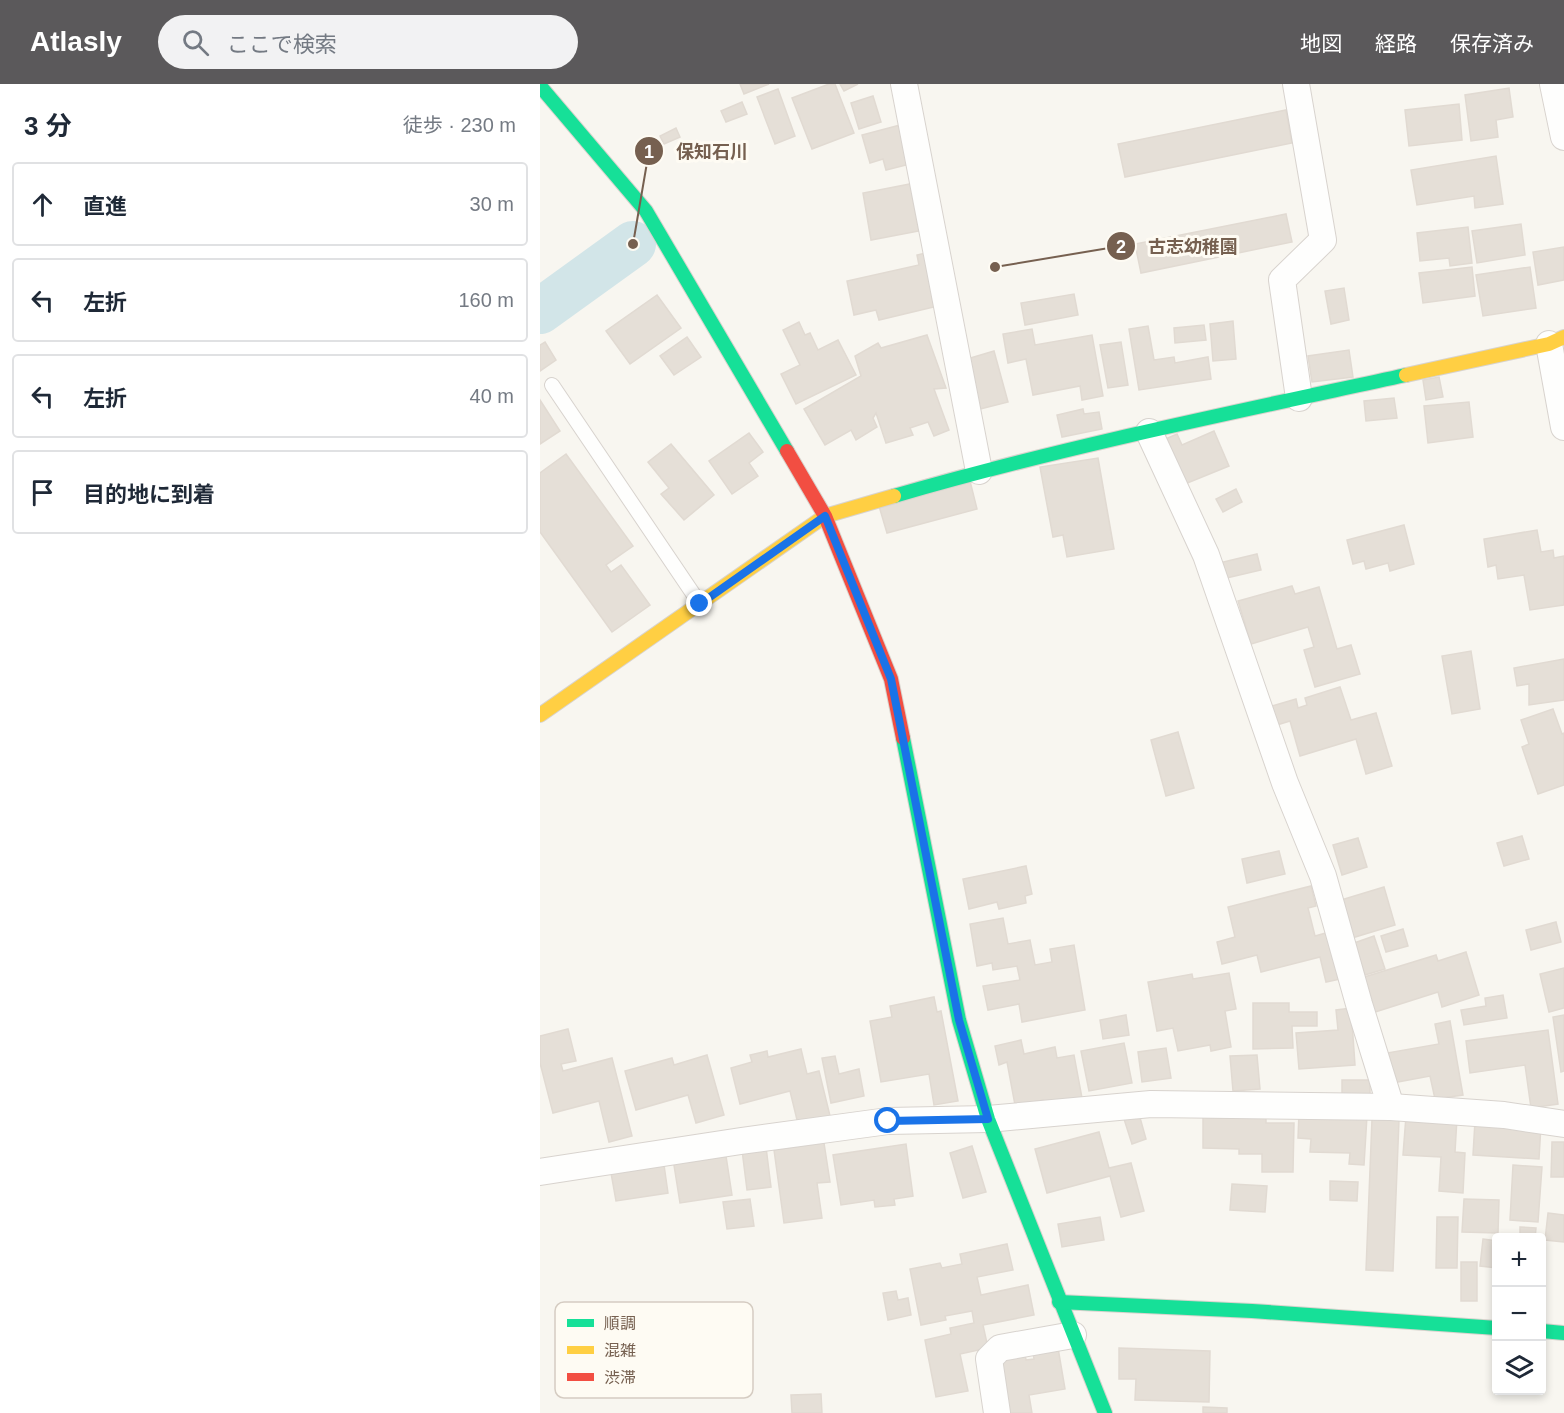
<!DOCTYPE html>
<html lang="ja">
<head>
<meta charset="utf-8">
<style>
  body { margin:0; font-family:Arial,"Noto Sans JP",sans-serif; background:#f2f2f3; color:#1f2937 }
  .controls { position:absolute; right:18px; bottom:18px; display:grid; overflow:hidden; border-radius:6px; box-shadow:0 3px 9px #0003 }
  .controls button { width:54px; height:54px; display:grid; place-items:center; padding:0; border:0; border-bottom:2px solid #e0e1e3; background:#fff; color:#1f2937; font:30px sans-serif }
  .stop { position:absolute; width:18px; height:18px; margin:-14px; border:4px solid #1a73e8; border-radius:50%; background:#fff }
  .stop.end { background:#1a73e8; border-color:#fff; box-shadow:0 2px 6px #0008 }
  .list { margin:0; padding:0; list-style:none }
  h2 { display:flex; justify-content:space-between; align-items:center; height:78px; margin:0; padding:0 24px; font-size:26px }
  h2 small { font-size:20px; font-weight:400; color:#747a83 }
  .list li { display:grid; grid-template-columns:39px 1fr auto; gap:18px; align-items:center; box-sizing:border-box; height:84px; margin:0 12px 12px; padding:0 12px; border:2px solid #e0e1e3; border-radius:6px }
  .list b { display:block; font-size:22px; white-space:nowrap }
  .list em { font-size:20px; font-style:normal; color:#747a83 }
  .icon { flex:none; width:33px; height:33px; fill:none; stroke:currentColor; stroke-width:2; stroke-linecap:round; stroke-linejoin:round }
  .map { position:relative; flex:none; width:1024px; height:1329px; overflow:hidden }
  header { display:flex; align-items:center; gap:36px; box-sizing:border-box; height:84px; padding:0 30px; background:#5b595b; color:#fff }
  header strong { font-size:28px }
  nav { display:flex; gap:33px; margin-inline-start:auto; font-size:21px }
  .search { width:420px; height:54px; background:#f2f2f3; display:flex; align-items:center; gap:15px; box-sizing:border-box; padding:0 21px; border-radius:33px; color:#747a83; font-size:22px }
  main { display:flex }
  aside { flex:1; background:#fff }
  .map>svg:first-child { display:block }
  .lines { fill:none; stroke-linecap:round; stroke-linejoin:round }
  .river { stroke:#d2e5e8; stroke-width:46 }
  .building { fill:#e5dfd7; stroke:#e1dad2; stroke-width:1.5 }
  .lane-casing { stroke:#d8d3ce; stroke-width:16 }
  .street-casing { stroke:#d8d3ce; stroke-width:28 }
  .fast-casing { stroke:#d8d3cd; stroke-width:16 }
  .slow-casing { stroke:#d8d3cd; stroke-width:16 }
  .jam-casing { stroke:#d8d3cd; stroke-width:16 }
  .lane { stroke:#fefefd; stroke-width:14 }
  .street { stroke:#fefefd; stroke-width:26 }
  .fast { stroke:#16e098; stroke-width:14 }
  .slow { stroke:#ffcf43; stroke-width:14 }
  .jam { stroke:#f24e42; stroke-width:14 }
  .route { stroke:#1a73e8; stroke-width:8 }
  .key { fill:#fefbf3; stroke:#d5ccc2; stroke-width:1.5 }
  .key-label { font-size:16px; fill:#766050 }
  .leader { fill:none; stroke:#766050; stroke-width:2 }
  .callout-dot { fill:#766050; stroke:#fefbf3; stroke-width:2 }
  .mark-label { font-size:18px; text-anchor:middle; font-weight:bold; fill:#fff }
  .callout-label { font-size:18px; text-anchor:middle; font-weight:bold; fill:#766050; stroke:#fefbf3; stroke-width:6; stroke-linejoin:round; paint-order:stroke }
</style>
</head>
<body>
<header>
<strong>Atlasly</strong>
<div class="search"><svg class="icon" aria-label="search" viewBox="0 0 24 24"><circle cx="10" cy="10" r="6"/><path d="M15 15l6 6"/></svg>ここで検索</div>
<nav><a>地図</a><a>経路</a><a>保存済み</a></nav>
</header>
<main>
<aside>
<h2>3 分<small>徒歩 · 230 m</small></h2>
<ul class="list">
<li><svg class="icon" aria-label="ahead" viewBox="0 0 24 24"><path d="M12 20V5M6 11l6-6 6 6"/></svg><div><b>直進</b></div><em>30 m</em></li>
<li><svg class="icon" aria-label="left" viewBox="0 0 24 24"><path d="M17 20v-9H6M10 6l-5 5 5 5"/></svg><div><b>左折</b></div><em>160 m</em></li>
<li><svg class="icon" aria-label="left" viewBox="0 0 24 24"><path d="M17 20v-9H6M10 6l-5 5 5 5"/></svg><div><b>左折</b></div><em>40 m</em></li>
<li><svg class="icon" aria-label="arrive" viewBox="0 0 24 24"><path d="M6 21V4h12l-3 4 3 4H6"/></svg><div><b>目的地に到着</b></div></li>
</ul>
</aside>
<div class="map">
<svg width="1024" height="1329" viewBox="0 0 1024 1329">
  <rect width="100%" height="100%" fill="#f8f6f0"/>
  <g class="lines">
    <path class="river" d="M0,227L93,160"/>
  </g>
  <g class="building">
    <path d="M200,0H229L204,10Z"/>
    <path d="M289,0H295L314,49L272,65L252,14Z"/>
    <path d="M300,0H318L304,7Z"/>
    <path d="M969,4L973,33L956,36L958,53L931,57L925,11Z"/>
    <path d="M238,5L255,52L235,60L217,13Z"/>
    <path d="M333,12L341,38L319,45L311,19Z"/>
    <path d="M202,18L207,30L186,38L181,27Z"/>
    <path d="M919,20L922,56L869,62L865,26Z"/>
    <path d="M746,26L752,59L585,93L578,60Z"/>
    <path d="M364,40L374,79L346,86L343,75L330,79L322,51Z"/>
    <path d="M136,44L140,53L124,60L120,52Z"/>
    <path d="M956,72L963,120L935,124L934,112L877,121L871,86Z"/>
    <path d="M370,100L379,147L331,156L323,109Z"/>
    <path d="M746,130L752,158L601,189L595,160Z"/>
    <path d="M981,140L985,171L937,179L932,147Z"/>
    <path d="M928,143L932,179L910,182L909,174L880,177L877,149Z"/>
    <path d="M1024,163V196L998,201L993,168Z"/>
    <path d="M386,169L398,222L339,236L336,226L314,231L307,197L379,181L377,171Z"/>
    <path d="M932,183L935,212L883,219L879,189Z"/>
    <path d="M990,183L996,224L943,232L936,191Z"/>
    <path d="M804,204L809,236L791,240L785,207Z"/>
    <path d="M534,210L538,231L485,241L481,219Z"/>
    <path d="M117,211L141,244L90,280L66,247Z"/>
    <path d="M693,237L696,275L673,277L670,240Z"/>
    <path d="M259,238L265,251L270,249L278,266L298,256L316,291L256,320L241,290L260,281L243,246Z"/>
    <path d="M664,241L666,256L635,259L634,244Z"/>
    <path d="M608,242L614,276L634,273L635,279L668,273L671,295L599,306L589,245Z"/>
    <path d="M492,245L495,261L552,251L563,312L542,316L540,302L493,311L486,275L468,279L463,250Z"/>
    <path d="M387,251L406,304L394,305L409,346L394,352L388,338L370,344L373,351L346,359L336,329L333,334L337,343L316,356L311,346L285,361L264,325L321,292L315,272L338,259L341,264Z"/>
    <path d="M147,253L161,273L134,291L120,272Z"/>
    <path d="M5,258L16,276L0,287V261Z"/>
    <path d="M581,258L588,301L568,304L560,261Z"/>
    <path d="M809,266L813,293L772,298L768,272Z"/>
    <path d="M454,267L468,318L440,325L427,275Z"/>
    <path d="M899,293L903,313L886,316L883,296Z"/>
    <path d="M854,314L857,334L826,337L824,317Z"/>
    <path d="M0,316L20,347L0,360Z"/>
    <path d="M929,318L933,353L888,359L884,322Z"/>
    <path d="M543,325L544,330L559,328L562,345L522,353L517,331Z"/>
    <path d="M674,347L689,382L640,402L621,357L637,350L642,361Z"/>
    <path d="M209,349L223,368L209,379L218,392L192,410L169,377Z"/>
    <path d="M131,360L174,411L144,436L121,410L129,404L108,378Z"/>
    <path d="M26,370L93,462L66,481L71,488L81,481L110,521L72,548L0,448V389Z"/>
    <path d="M558,374L574,465L527,473L523,451L513,453L500,383Z"/>
    <path d="M430,397L437,425L347,449L339,422Z"/>
    <path d="M696,405L702,418L683,428L676,415Z"/>
    <path d="M864,441L874,480L850,487L848,479L826,485L824,477L813,480L807,456Z"/>
    <path d="M997,446L1001,468L1013,466L1014,474L1024,472V521L990,526L984,491L958,495L956,481L948,483L944,455Z"/>
    <path d="M717,470L721,486L682,495L679,479Z"/>
    <path d="M752,502L755,510L779,503L797,565L811,561L820,590L775,603L764,566L774,563L768,543L711,560L698,517Z"/>
    <path d="M931,567L940,625L912,630L902,572Z"/>
    <path d="M1024,575V616L989,621V600L977,602L974,584Z"/>
    <path d="M800,603L811,636L836,629L852,682L826,690L816,655L760,672L750,637L737,641L732,622L756,615L758,624L767,621L765,614Z"/>
    <path d="M1013,625L1022,650L1024,649V701L998,710L982,663L989,660L981,636Z"/>
    <path d="M638,648L654,704L626,712L611,656Z"/>
    <path d="M982,752L989,775L964,782L957,759Z"/>
    <path d="M818,754L827,783L802,791L793,761Z"/>
    <path d="M739,767L745,790L707,799L702,775Z"/>
    <path d="M486,782L492,810L485,812L486,819L459,825L457,818L429,825L423,795Z"/>
    <path d="M771,802L776,822L768,824L775,852L793,847L805,894L786,898L780,873L721,888L717,871L682,880L677,858L695,853L688,823Z"/>
    <path d="M844,803L855,841L812,854L801,816Z"/>
    <path d="M463,834L468,860L490,856L495,881L512,878L510,865L534,861L545,926L482,938L479,920L448,926L443,902L480,896L477,882L453,886L452,879L437,882L430,840Z"/>
    <path d="M1016,838L1021,858L991,866L986,846Z"/>
    <path d="M863,845L868,862L846,868L841,852Z"/>
    <path d="M834,852L845,885L825,891L814,859Z"/>
    <path d="M926,868L939,911L902,923L898,908L832,929L821,894L896,871L898,877Z"/>
    <path d="M1024,884V924L1009,928L1000,890Z"/>
    <path d="M689,889L696,925L685,927L691,963L671,967L670,961L638,967L633,944L617,947L608,898L652,890L653,895Z"/>
    <path d="M963,911L967,934L924,941L921,926L946,922L945,914Z"/>
    <path d="M394,913L397,928L401,927L418,1017L394,1021L389,990L341,998L330,937L352,933L350,922Z"/>
    <path d="M713,919H749V928H777V942H752L753,964L713,965Z"/>
    <path d="M811,924L815,981L759,985L756,949L798,946L796,926Z"/>
    <path d="M586,931L589,951L563,955L560,936Z"/>
    <path d="M1024,931V987L1021,988L1013,933Z"/>
    <path d="M910,937L923,1011L895,1015L890,992L852,999L847,969L899,960L895,940Z"/>
    <path d="M28,945L36,977L21,980L23,987L72,974L92,1052L69,1058L59,1017L13,1029L0,979V952Z"/>
    <path d="M1008,946L1018,1020L991,1024L985,981L930,989L926,957Z"/>
    <path d="M481,956L484,970L515,963L517,974L534,971L542,1014L504,1022L503,1016L475,1021L467,978L459,981L455,962Z"/>
    <path d="M584,959L592,999L549,1007L541,967Z"/>
    <path d="M626,964L631,994L602,998L598,968Z"/>
    <path d="M261,965L267,990L279,987L291,1036L259,1044L250,1007L200,1020L191,984L212,978L210,971L227,967L228,973Z"/>
    <path d="M167,971L184,1031L156,1039L148,1011L96,1026L85,987L132,974L134,981Z"/>
    <path d="M717,971L720,1005L693,1007L690,972Z"/>
    <path d="M295,972L299,990L319,985L324,1012L291,1019L282,974Z"/>
    <rect x="802" y="996" width="28" height="18"/>
    <path d="M663,1029H726V1039H754L753,1088H722V1070H699V1065L663,1064Z"/>
    <path d="M759,1029L827,1032L824,1081L809,1080L810,1069L770,1068L771,1055L758,1054Z"/>
    <path d="M599,1030L606,1055L592,1060L584,1035Z"/>
    <path d="M866,1032L917,1034L915,1068L925,1069L923,1109L899,1107L901,1073L863,1071Z"/>
    <path d="M832,1035L859,1036L853,1187L826,1186Z"/>
    <path d="M935,1037L1001,1041L999,1075L933,1071Z"/>
    <path d="M559,1048L569,1084L591,1079L604,1127L581,1133L570,1092L507,1109L495,1065Z"/>
    <path d="M1012,1058H1024V1093H1011Z"/>
    <path d="M284,1059L290,1098L277,1099L282,1134L244,1139L234,1066Z"/>
    <path d="M366,1060L373,1112L354,1115L355,1121L335,1123L334,1116L301,1121L293,1071Z"/>
    <path d="M432,1062L446,1108L423,1114L410,1069Z"/>
    <path d="M226,1063L231,1103L207,1106L202,1066Z"/>
    <path d="M186,1072L192,1111L140,1119L133,1075L151,1073L152,1078Z"/>
    <path d="M124,1081L128,1109L76,1117L71,1089Z"/>
    <path d="M973,1081L1002,1083L998,1138L970,1136Z"/>
    <path d="M790,1097L818,1098L817,1117L790,1116Z"/>
    <path d="M692,1100L727,1102L725,1128L690,1126Z"/>
    <path d="M210,1115L214,1142L187,1145L183,1118Z"/>
    <path d="M924,1115L959,1116L958,1149L922,1148Z"/>
    <path d="M1008,1129L1024,1131V1158L1005,1156Z"/>
    <path d="M560,1133L564,1156L522,1163L518,1140Z"/>
    <path d="M897,1133H918L917,1184H896Z"/>
    <path d="M980,1143L996,1144L995,1154H980Z"/>
    <path d="M943,1155L957,1157V1184L940,1182Z"/>
    <path d="M467,1160L473,1186L437,1193L441,1211L488,1201L494,1231L443,1241L448,1264L420,1270L428,1307L396,1313L385,1256L411,1250L410,1244L434,1239L432,1227L405,1232L406,1236L381,1241L370,1185L400,1179L402,1184L422,1180L420,1170Z"/>
    <rect x="921" y="1178" width="16" height="39"/>
    <path d="M356,1207L358,1216L368,1214L371,1231L348,1236L343,1209Z"/>
    <path d="M517,1258L525,1305L489,1311L492,1329H466L456,1275L485,1270L486,1276L494,1275L492,1262Z"/>
    <path d="M579,1264L670,1267L669,1318L595,1316L596,1295H579Z"/>
    <path d="M281,1310L282,1329H252L251,1311Z"/>
    <path d="M663,1323L687,1324V1329H663Z"/>
  </g>
  <g class="lines">
    <g class="lane-casing">
      <path id="lane" d="M12,301L160,520"/>
    </g>
    <g class="street-casing">
      <g id="street">
        <path d="M364,0L439,387"/>
        <path d="M756,0L783,156L742,196L759,314"/>
        <path d="M1013,0L1024,53"/>
        <path d="M1009,260L1024,343"/>
        <path d="M609,348L666,471L745,699L783,792L819,920L851,1023"/>
        <path d="M0,1088L201,1057L348,1037L448,1035L611,1020L851,1023L964,1031L1024,1040"/>
        <path d="M457,1329L449,1275L460,1264L533,1251"/>
      </g>
    </g>
    <g class="fast-casing">
      <g id="fast">
        <path d="M0,2L106,127L247,367"/>
        <path d="M354,412C522,363 695,328 866,291"/>
        <path d="M363,654L419,936L448,1035L565,1329"/>
        <path d="M519,1218L712,1227L957,1244"/>
        <path d="M1002,1247L1024,1249"/>
      </g>
    </g>
    <g class="slow-casing">
      <g id="slow">
        <path d="M866,291L1009,260L1024,253"/>
        <path d="M0,631L285,432L354,412"/>
      </g>
    </g>
    <g class="jam-casing">
      <path id="jam" d="M247,367L285,432L351,595L363,654"/>
    </g>
    <use href="#lane" class="lane"/>
    <use href="#street" class="street"/>
    <use href="#fast" class="fast"/>
    <use href="#slow" class="slow"/>
    <use href="#jam" class="jam"/>
  </g>
  <g class="lines">
    <path class="route" d="M160,520L285,432L351,595L419,936L448,1035L348,1037"/>
  </g>
  <rect x="15" y="1218" width="198" height="96" rx="9" class="key"/>
  <rect x="27" y="1235" width="27" height="8" fill="#16e098"/>
  <rect x="27" y="1262" width="27" height="8" fill="#ffcf43"/>
  <rect x="27" y="1289" width="27" height="8" fill="#f24e42"/>
  <g class="key-label">
    <text x="64" y="1245">順調</text>
    <text x="64" y="1272">混雑</text>
    <text x="64" y="1299">渋滞</text>
  </g>
  <path class="leader" d="M93 160L109 67M455 183L581 162"/>
  <g class="callout-dot">
    <circle cx="93" cy="160" r="6"/>
    <circle cx="455" cy="183" r="6"/>
    <circle cx="109" cy="67" r="15"/>
    <circle cx="581" cy="162" r="15"/>
  </g>
  <g class="mark-label">
    <text x="109" y="74">1</text>
    <text x="581" y="169">2</text>
  </g>
  <g class="callout-label">
    <text x="172" y="74">保知石川</text>
    <text x="653" y="169">古志幼稚園</text>
  </g>
</svg>
<div class="controls">
<button>+</button>
<button>−</button>
<button><svg class="icon" aria-label="layers" viewBox="0 0 24 24"><path d="M12 4l9 5-9 5-9-5zM3 14l9 5 9-5"/></svg></button>
</div>
<div class="stop" style="left:348px;top:1037px"></div>
<div class="stop end" style="left:160px;top:520px"></div>
</div>
</main>
</body>
</html>
